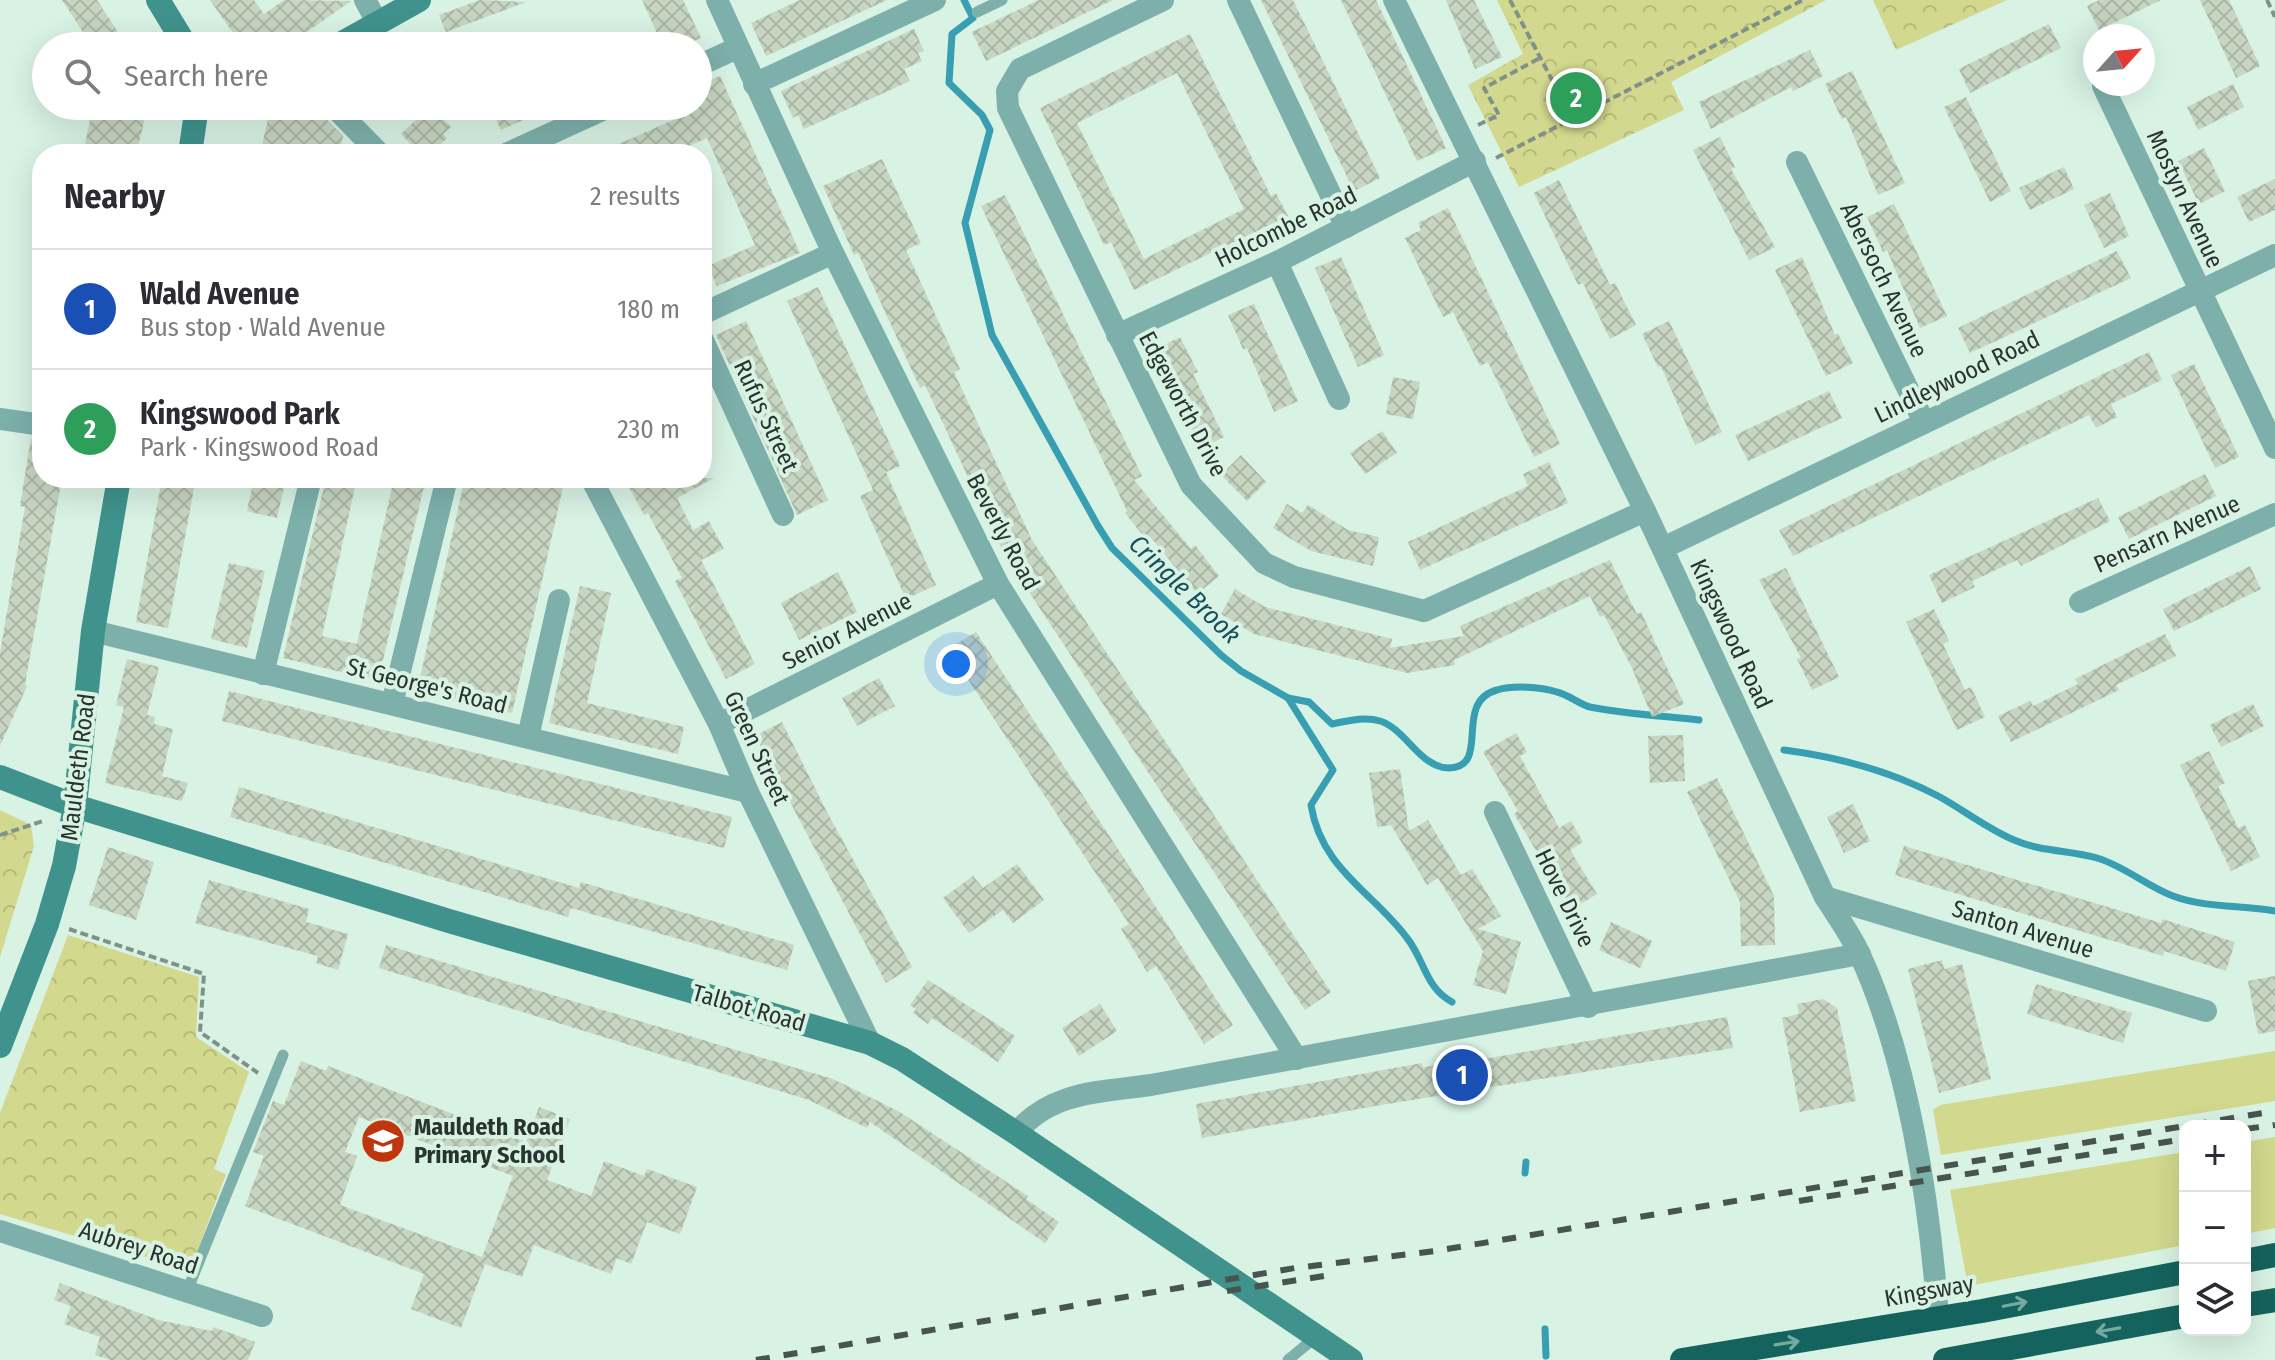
<!DOCTYPE html>
<html lang="en">
<head>
<meta charset="utf-8">
<style>
  body { margin:0; font-family:"Fira Sans Condensed",sans-serif; background:#f2f2f3; color:#2b2b33 }
  .controls { position:absolute; right:24px; bottom:24px; display:grid; overflow:hidden; border-radius:16px; box-shadow:0 8px 32px #0002 }
  .controls button { width:72px; height:72px; display:grid; place-items:center; padding:0; border:0; border-bottom:2px solid #e1e1e2; background:#fff; color:#2b2b33; font:40px sans-serif }
  .compass { position:absolute; left:2083px; top:24px; width:72px; height:72px; border-radius:50%; background:#fff; box-shadow:0 8px 32px #0002; rotate:63deg }
  .you { position:absolute; left:956px; top:664px; width:28px; height:28px; margin:-20px; border:6px solid #fff; border-radius:50%; background:#1a73e8; box-shadow:0 0 0 12px #1a73e833 }
  .badge { display:grid; place-items:center; width:52px; height:52px; border-radius:50%; background:#0b8043; color:#fff; font-size:26px; font-weight:700 }
  .pin { position:absolute; translate:-50% -50%; border:4px solid #fff; box-shadow:0 2px 8px #0006 }
  .list { margin:0; padding:0; list-style:none }
  h2 { display:flex; justify-content:space-between; align-items:center; height:104px; margin:0; padding:0 32px; font-size:34px }
  h2 small { font-size:26px; font-weight:400; color:#7c7c81 }
  .list li { display:grid; grid-template-columns:52px 1fr auto; gap:24px; align-items:center; box-sizing:border-box; height:120px; padding:0 32px; border-top:2px solid #e1e1e2 }
  .list b { display:block; font-size:30px; white-space:nowrap }
  .list p { margin:0; font-size:26px; white-space:nowrap; color:#7c7c81 }
  .list em { font-size:26px; font-style:normal; color:#7c7c81 }
  .icon { flex:none; width:44px; height:44px; fill:none; stroke:currentColor; stroke-width:2; stroke-linecap:round; stroke-linejoin:round }
  .map { position:relative; flex:none; width:2275px; height:1360px; overflow:hidden }
  .search { position:absolute; background:#fff; box-shadow:0 8px 32px #0002; left:32px; top:32px; width:680px; height:88px; display:flex; align-items:center; gap:20px; box-sizing:border-box; padding:0 28px; border-radius:44px; color:#7c7c81; font-size:30px }
  .panel { position:absolute; background:#fff; box-shadow:0 8px 32px #0002; left:32px; top:144px; width:680px; height:344px; border-radius:32px }
  .map>svg:first-child { display:block }
  .grass { fill:#d2d88d }
  .park { fill:url(#park-crowns) }
  .lines { fill:none; stroke-linecap:round; stroke-linejoin:round }
  .stream { stroke:#389eb2; stroke-width:7 }
  .building { fill:url(#building-cross-hatch); fill-rule:evenodd }
  .path { stroke:#809288; stroke-width:4; stroke-dasharray:8 4; stroke-linecap:butt }
  .lane { stroke:#7db0ab; stroke-width:11 }
  .street { stroke:#7db0ab; stroke-width:22 }
  .secondary { stroke:#3f938c; stroke-width:24 }
  .highway { stroke:#15635e; stroke-width:24 }
  .rail { stroke:#48554f; stroke-width:6; stroke-dasharray:14 14; stroke-linecap:butt }
  .oneway { stroke:#76aaa1 }
  .labels { text-anchor:middle; stroke-width:8; stroke-linejoin:round; paint-order:stroke }
  .street-label { font-size:24px; fill:#2a342f; stroke:#d8f2e4 }
  .poi-label { font-size:24px; font-weight:bold; fill:#2a342f; stroke:#d8f2e4; text-anchor:start }
  .water-label { font-size:26px; font-style:italic; fill:#17505b; stroke:#d8f2e4 }
</style>
</head>
<body>
<div class="map">
<svg width="2275" height="1360" viewBox="0 0 2275 1360">
  <defs>
    <pattern id="park-crowns" width="20" height="18" patternUnits="userSpaceOnUse" patternTransform="scale(2)"><rect width="20" height="18" fill="#d2d88d"/><path d="M2 6a3 3 0 1 1 6 0M12 15a3 3 0 1 1 6 0" fill="none" stroke="#b4ba7a"/></pattern>
    <pattern id="building-cross-hatch" width="8" height="8" patternUnits="userSpaceOnUse" patternTransform="scale(2)"><rect width="8" height="8" fill="#c7d5c1"/><path d="M0 0l8 8M0 8l8-8" fill="none" stroke="#abb7a6"/></pattern>
  </defs>
  <rect width="100%" height="100%" fill="#d8f2e4"/>
  <g class="grass">
    <path d="M2275,1051V1101L1941,1155L1933,1110L1940,1105Z"/>
    <path d="M2275,1137V1228L2245,1234V1142Z"/>
    <path d="M2185,1152V1245L1968,1286L1950,1190Z"/>
  </g>
  <g class="park">
    <path d="M1497,0H1826L1671,82L1684,110L1519,187L1468,85L1523,54Z"/>
    <path d="M1873,0H2007L1896,50Z"/>
    <path d="M0,810L31,825L34,846L0,957Z"/>
    <path d="M68,935L199,977L196,1037L249,1072L214,1169L226,1174L190,1270L0,1214V1113Z"/>
  </g>
  <g class="lines">
    <g class="stream">
      <path d="M964,0L973,18L952,34L949,83L982,115L990,130L965,223L992,335L1098,526L1112,548L1221,655L1241,671L1288,698L1309,702L1332,724C1347,721 1365,716 1380,721C1406,729 1420,768 1449,768C1492,767 1452,702 1497,690C1514,685 1540,687 1557,692C1569,695 1579,704 1590,707C1626,714 1663,716 1699,720"/>
      <path d="M1288,698L1333,770L1311,805C1321,869 1374,893 1407,938C1425,961 1425,987 1452,1002"/>
      <path d="M1784,750C1838,757 1891,771 1940,797C1965,811 1988,829 2014,840C2041,852 2070,850 2097,858C2124,866 2147,886 2173,896C2205,908 2241,905 2275,911"/>
      <path d="M1525,1173L1526,1162"/>
      <path d="M1545,1329L1546,1356"/>
    </g>
  </g>
  <g class="building">
    <path d="M62,0H97L127,46H92Z"/>
    <path d="M210,0H254L264,14L284,0L351,1L287,46H242Z"/>
    <path d="M480,0L526,2L446,32L439,15Z"/>
    <path d="M642,0H683L701,38L682,46H663Z"/>
    <path d="M800,0H887L766,56L751,23Z"/>
    <path d="M1039,0H1113L986,61L972,32Z"/>
    <path d="M1261,0H1293L1380,178L1354,191Z"/>
    <path d="M1341,0H1376L1446,148L1417,161Z"/>
    <path d="M1446,0H1474L1502,57L1475,69Z"/>
    <path d="M2099,0H2161L2099,30L2087,6Z"/>
    <path d="M2200,0H2229L2260,66L2236,78Z"/>
    <path d="M2049,24L2061,48L1970,93L1959,69Z"/>
    <path d="M914,29L924,51L918,53L922,61L904,69L910,81L804,129L798,115L793,118L781,91Z"/>
    <path d="M1190,34L1271,196L1276,193L1288,216L1134,290L1111,242L1104,245L1040,108ZM1177,73L1244,209L1144,259L1077,123Z"/>
    <path d="M1810,50L1823,76L1793,91L1791,87L1711,129L1699,102Z"/>
    <path d="M1852,71L1905,183L1878,195L1846,117L1842,119L1825,84Z"/>
    <path d="M720,76L800,253L717,286L708,266L755,245L707,138L671,154H596L698,109V85Z"/>
    <path d="M2233,84L2244,107L2198,130L2187,107Z"/>
    <path d="M1966,97L2011,191L1990,202L1944,107Z"/>
    <path d="M113,106H148L136,154H83L92,110L111,115Z"/>
    <path d="M271,106L325,118L343,136L339,154H260Z"/>
    <path d="M490,106H554L501,130Z"/>
    <path d="M423,113L430,120L437,113L451,127L443,134L447,138L430,154H420L401,134Z"/>
    <path d="M1720,137L1735,167L1731,169L1775,247L1749,260L1693,150Z"/>
    <path d="M2204,148L2225,191L2199,204L2178,161Z"/>
    <path d="M882,159L921,243L906,250L960,369L954,372L1032,540L1331,992L1305,1010L1004,554L925,385L920,388L858,253L854,255L823,186Z"/>
    <path d="M2064,167L2074,189L2030,210L2019,188Z"/>
    <path d="M2275,179V210L2249,222L2237,197Z"/>
    <path d="M1559,180L1610,285L1615,283L1636,325L1610,339L1583,283L1578,285L1534,193Z"/>
    <path d="M2110,193L2129,236L2104,248L2084,205Z"/>
    <path d="M1005,195L1142,476L1134,480L1191,549L1195,545L1219,576L1197,594L1153,540L1149,543L1125,513L1127,511L981,206Z"/>
    <path d="M1894,204L1947,316L1920,328L1887,250L1883,252L1867,217Z"/>
    <path d="M1448,208L1560,444L1534,457L1488,362L1480,366L1453,312L1443,317L1405,238L1421,230L1418,223Z"/>
    <path d="M2117,251L2131,278L1970,353L1958,328Z"/>
    <path d="M1341,257L1384,355L1358,367L1315,268Z"/>
    <path d="M1802,257L1835,335L1838,334L1853,363L1826,376L1775,270Z"/>
    <path d="M818,287L900,466L886,472L936,585L906,599L860,496L873,490L787,301Z"/>
    <path d="M1254,304L1298,401L1274,412L1247,348L1243,349L1228,315Z"/>
    <path d="M746,321L828,500L797,515L716,335Z"/>
    <path d="M1669,321L1722,432L1695,445L1661,366L1658,367L1642,334Z"/>
    <path d="M1180,337L1198,372L1193,374L1224,437L1201,448L1183,412L1189,409L1158,348Z"/>
    <path d="M2149,352L2162,380L2111,404L2117,417L2096,428L2089,415L1793,556L1779,530Z"/>
    <path d="M2194,364L2239,457L2215,468L2171,375Z"/>
    <path d="M1393,377L1420,382L1413,419L1386,414Z"/>
    <path d="M1829,391L1842,418L1748,461L1735,435Z"/>
    <path d="M1382,431L1397,453L1365,474L1350,453Z"/>
    <path d="M31,438L42,439V478H62L25,684L27,686L0,746V653L25,507L20,506Z"/>
    <path d="M1241,455L1266,482L1247,501L1221,475Z"/>
    <path d="M1549,462L1568,503L1420,570L1408,542L1528,486L1523,474Z"/>
    <path d="M2205,474L2216,496L2129,539L2118,517Z"/>
    <path d="M162,478H196L168,628L136,622Z"/>
    <path d="M254,478H286L277,518L247,511Z"/>
    <path d="M326,478H357L322,636L357,644L394,478H426L378,681L283,658Z"/>
    <path d="M465,478H524L563,487L512,713L417,691Z"/>
    <path d="M624,478H714L677,498L693,530L709,521L724,549L701,560L755,664L726,679L675,581L682,578L648,513L644,515Z"/>
    <path d="M2098,498L2110,521L2021,566L2017,560L1972,581L1975,587L1942,603L1929,575Z"/>
    <path d="M1287,504L1302,513L1308,505L1348,530L1379,537L1373,566L1311,551L1273,528Z"/>
    <path d="M1610,560L1637,614L1641,612L1684,704L1652,717L1632,668L1604,615L1600,617L1590,596L1454,660L1455,665L1407,673L1254,634L1221,614L1235,589L1265,607L1392,639L1390,648L1464,636L1460,626Z"/>
    <path d="M229,563L265,571L247,648L211,639Z"/>
    <path d="M2250,566L2261,589L2174,631L2163,609Z"/>
    <path d="M1786,568L1839,677L1812,690L1797,659L1801,658L1759,580Z"/>
    <path d="M838,572L857,612L799,640L781,603Z"/>
    <path d="M580,586L611,593L587,703L684,727L678,754L549,723Z"/>
    <path d="M1934,609L1949,641L1943,644L1965,690L1971,687L1985,717L1957,730L1906,622Z"/>
    <path d="M976,632L1233,1025L1204,1044L1156,966L1147,972L1121,929L1129,924L948,649Z"/>
    <path d="M2165,634L2176,656L2116,685L2119,690L2011,742L1998,716L2030,701L2033,706L2078,684L2075,679Z"/>
    <path d="M127,659L159,667L147,715L155,717L154,724L173,729L162,776L188,783L182,801L105,783L124,707L116,705Z"/>
    <path d="M879,678L895,706L857,726L842,698Z"/>
    <path d="M229,691L732,817L724,848L222,721Z"/>
    <path d="M2253,704L2264,726L2221,747L2210,725Z"/>
    <path d="M782,722L827,812L912,967L886,983L755,736Z"/>
    <path d="M1516,733L1527,752L1520,756L1559,828L1571,821L1583,842L1570,850L1597,894L1572,909L1514,814L1518,811L1483,752Z"/>
    <path d="M1683,735L1685,781L1650,783L1648,736Z"/>
    <path d="M2209,751L2225,783L2218,786L2238,828L2245,825L2260,857L2231,871L2180,765Z"/>
    <path d="M1400,769L1409,831L1428,820L1461,875L1472,869L1501,916L1478,929L1521,942L1506,994L1473,985L1483,951L1438,878L1427,885L1391,825L1377,827L1369,773Z"/>
    <path d="M1717,778L1774,896L1775,945L1741,946L1740,902L1687,792Z"/>
    <path d="M239,787L579,888L581,882L794,945L787,970L571,908L568,917L230,817Z"/>
    <path d="M1853,804L1870,841L1844,853L1827,817Z"/>
    <path d="M1904,846L2161,923L2162,919L2235,942L2226,971L2164,951L2163,956L1895,875Z"/>
    <path d="M108,847L154,862L136,920L89,905Z"/>
    <path d="M1017,864L1044,900L1013,923L1003,910L969,933L943,898L973,876L983,888Z"/>
    <path d="M209,880L309,909L306,922L348,934L338,970L316,963L318,956L195,923Z"/>
    <path d="M1611,922L1652,941L1640,968L1599,950Z"/>
    <path d="M386,945L833,1079L898,1111L1028,1196L1026,1199L1059,1222L1045,1243L870,1122L867,1128L809,1100L379,968Z"/>
    <path d="M1942,960L1944,969L1962,964L1991,1079L1939,1093L1908,969Z"/>
    <path d="M2275,976V1031L2258,1034L2248,981Z"/>
    <path d="M928,980L1015,1036L998,1062L932,1018L928,1024L913,1013L916,1009L910,1005Z"/>
    <path d="M2036,984L2132,1013L2123,1043L2027,1014Z"/>
    <path d="M1823,999L1837,1008L1856,1101L1800,1112L1782,1018L1799,1014L1797,1004Z"/>
    <path d="M1100,1004L1117,1031L1079,1056L1062,1028Z"/>
    <path d="M1727,1017L1733,1048L1375,1106L1202,1138L1196,1104L1422,1063L1423,1067L1478,1060Z"/>
    <path d="M301,1061L326,1071L328,1066L526,1142L539,1107L570,1119L547,1180L591,1196L604,1161L644,1176L647,1169L697,1187L680,1234L647,1222L631,1264L617,1258L611,1274L534,1245L522,1277L485,1264L461,1328L411,1309L424,1274L245,1206L264,1156L253,1152L273,1101L284,1105ZM359,1117L513,1176L482,1257L340,1205L357,1156L345,1152Z"/>
    <path d="M60,1283L158,1320L212,1331L213,1327L255,1342L248,1360H110L95,1355L100,1337L64,1324L71,1306L54,1300Z"/>
  </g>
  <g class="lines">
    <g class="path">
      <path d="M1510,0L1573,120"/>
      <path d="M2267,0L2275,17"/>
      <path d="M1478,125L1499,115L1484,88L1540,58"/>
      <path d="M1496,158L1803,0"/>
      <path d="M0,835L43,821"/>
      <path d="M69,929L204,974L200,1032L258,1073"/>
    </g>
    <g class="lane">
      <path d="M977,12L1002,0"/>
      <path d="M187,1291L283,1055"/>
      <path d="M1288,1360L1317,1336"/>
    </g>
    <g class="street">
      <path d="M365,0L377,22"/>
      <path d="M717,0L833,253L998,584L1297,1059"/>
      <path d="M1163,0L1020,69L1007,91L1008,108L1191,485L1264,563L1294,577L1424,611L1645,511"/>
      <path d="M1238,0L1346,227"/>
      <path d="M1394,0L1645,511L1825,897C1837,916 1851,935 1860,955C1908,1059 1930,1204 1938,1318"/>
      <path d="M698,66L737,48"/>
      <path d="M754,84L935,0"/>
      <path d="M2103,86L2275,448"/>
      <path d="M333,106L380,154"/>
      <path d="M506,154L611,106"/>
      <path d="M1797,162L1924,422"/>
      <path d="M1277,262L1339,399"/>
      <path d="M702,314L833,253"/>
      <path d="M1117,335L1277,262L1475,161"/>
      <path d="M702,338L783,515"/>
      <path d="M0,419L42,425"/>
      <path d="M591,478L719,724L748,792L870,1043"/>
      <path d="M1663,548L2275,255"/>
      <path d="M2080,602L2275,514"/>
      <path d="M93,631L748,792"/>
      <path d="M263,674L311,478"/>
      <path d="M392,704L447,478"/>
      <path d="M719,724L998,584"/>
      <path d="M528,737L559,600"/>
      <path d="M1495,812L1588,1007"/>
      <path d="M1825,897L2206,1011"/>
      <path d="M1016,1133C1051,1091 1101,1092 1151,1085L1860,954"/>
      <path d="M0,1231L262,1316"/>
    </g>
    <g class="secondary">
      <path d="M158,0L186,46"/>
      <path d="M337,46L419,0"/>
      <path d="M190,154L197,106"/>
      <path d="M0,777L75,806L449,921L870,1043L902,1059L1016,1133L1351,1360"/>
      <path d="M0,1046L47,924L64,866L75,806L93,631L119,478"/>
    </g>
    <g class="highway">
      <path d="M2245,1261L2275,1255"/>
      <path d="M2245,1305L2275,1300"/>
      <path d="M1682,1360L1982,1311L2185,1272"/>
      <path d="M1945,1360L2185,1316"/>
    </g>
    <g class="rail">
      <path d="M2245,1129L2275,1125"/>
      <path d="M1799,1201L2185,1139"/>
      <path d="M1227,1291L1337,1274"/>
      <path d="M756,1360L1295,1268L1435,1251L2275,1111"/>
    </g>
  </g>
  <defs><path id="oneway-shaft" d="M-6 0H5M1.5-3L5.5 0L1.5 3" fill="none" stroke-width="1.6" stroke-linecap="round" stroke-linejoin="round" transform="scale(2)"/></defs>
  <g class="oneway">
    <use href="#oneway-shaft" transform="translate(2015 1304) rotate(-11)"/>
    <use href="#oneway-shaft" transform="translate(2108 1330) rotate(170)"/>
    <use href="#oneway-shaft" transform="translate(1787 1343) rotate(-9)"/>
  </g>
  <defs>
    <g id="school-disc" transform="scale(2.3)"><circle r="9.5" fill="#bf360c" stroke="#d8f2e4"/><path d="M0-5L7-2L0 1L-7-2ZM-4 1L0 2.5L4 1V4Q0 6-4 4Z" fill="#fff"/></g>
  </defs>
  <g fill-rule="evenodd">
    <use href="#school-disc" x="383" y="1141"/>
  </g>
  <g class="labels">
    <g class="street-label">
      <text transform="translate(2185 199) rotate(65)" y="8">Mostyn Avenue</text>
      <text transform="translate(1286 227) rotate(-26)" y="8">Holcombe Road</text>
      <text transform="translate(1884 280) rotate(64)" y="8">Abersoch Avenue</text>
      <text transform="translate(1957 377) rotate(-26)" y="8">Lindleywood Road</text>
      <text transform="translate(1183 404) rotate(62)" y="8">Edgeworth Drive</text>
      <text transform="translate(766 416) rotate(65)" y="8">Rufus Street</text>
      <text transform="translate(1003 532) rotate(62)" y="8">Beverly Road</text>
      <text transform="translate(2167 534) rotate(-24)" y="8">Pensarn Avenue</text>
      <text transform="translate(847 631) rotate(-27)" y="8">Senior Avenue</text>
      <text transform="translate(1731 634) rotate(65)" y="8">Kingswood Road</text>
      <text transform="translate(427 686) rotate(14)" y="8">St George's Road</text>
      <text transform="translate(757 748) rotate(65)" y="8">Green Street</text>
      <text transform="translate(78 767) rotate(-83)" y="8">Mauldeth Road</text>
      <text transform="translate(1565 898) rotate(64)" y="8">Hove Drive</text>
      <text transform="translate(2023 929) rotate(17)" y="8">Santon Avenue</text>
      <text transform="translate(749 1008) rotate(16)" y="8">Talbot Road</text>
      <text transform="translate(139 1248) rotate(18)" y="8">Aubrey Road</text>
      <text transform="translate(1929 1291) rotate(-10)" y="8">Kingsway</text>
    </g>
    <g class="poi-label">
      <text x="414" y="1135">Mauldeth Road<tspan x="414" dy="28">Primary School</tspan></text>
    </g>
    <g class="water-label">
      <text transform="translate(1185 589) rotate(44)" y="9">Cringle Brook</text>
    </g>
  </g>
</svg>
<div class="controls">
<button>+</button>
<button>−</button>
<button><svg class="icon" aria-label="layers" viewBox="0 0 24 24"><path d="M12 4l9 5-9 5-9-5zM3 14l9 5 9-5"/></svg></button>
</div>
<svg class="compass" viewBox="-18 -18 36 36"><path d="M0-13l5 13h-10z" fill="#e53935"/><path d="M0 13l5-13h-10z" fill="#7c7c81"/></svg>
<div class="you"></div>
<div class="pin badge" style="left:1462px;top:1075px;background:#1a4fb4">1</div>
<div class="pin badge" style="left:1576px;top:98px;background:#2e9e5b">2</div>
<div class="search"><svg class="icon" aria-label="search" viewBox="0 0 24 24"><circle cx="10" cy="10" r="6"/><path d="M15 15l6 6"/></svg>Search here</div>
<section class="panel">
<h2>Nearby<small>2 results</small></h2>
<ul class="list">
<li><span class="badge" style="background:#1a4fb4">1</span><div><b>Wald Avenue</b><p>Bus stop · Wald Avenue</p></div><em>180 m</em></li>
<li><span class="badge" style="background:#2e9e5b">2</span><div><b>Kingswood Park</b><p>Park · Kingswood Road</p></div><em>230 m</em></li>
</ul>
</section>
</div>
</body>
</html>
